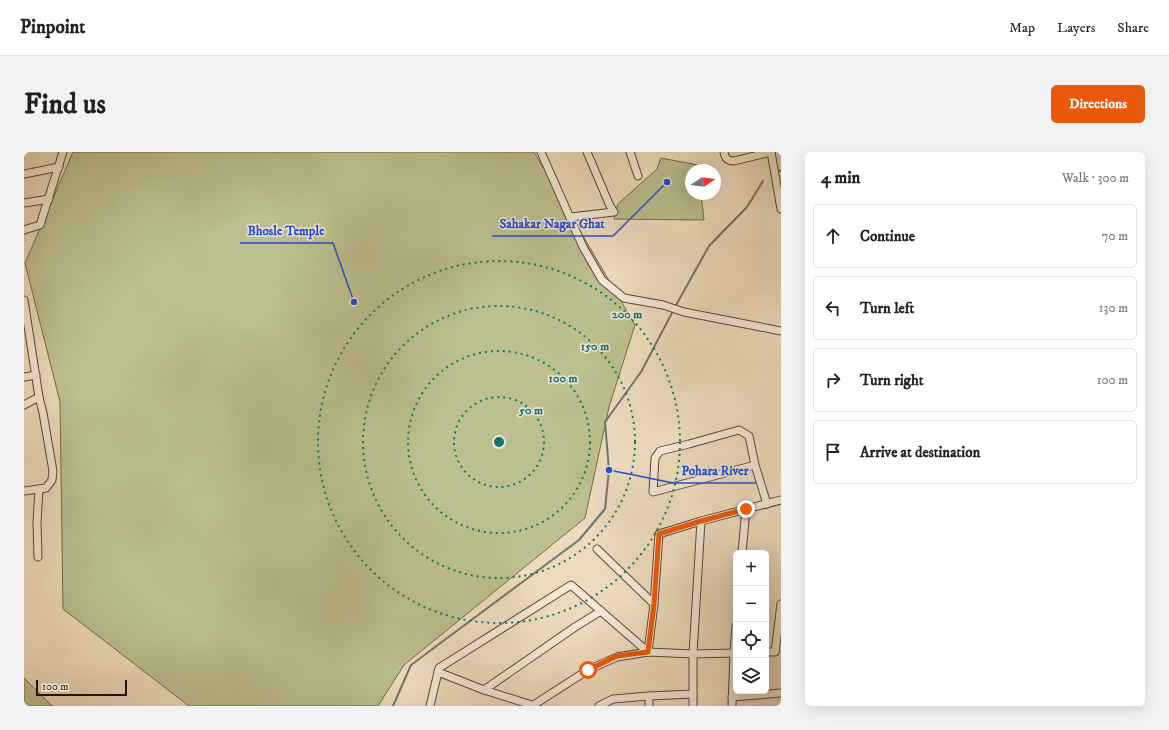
<!DOCTYPE html>
<html lang="en">
<head>
<meta charset="utf-8">
<style>
  body { margin:0; font-family:"IM FELL DW Pica",serif; background:#f2f2f2; color:#202124 }
  .controls { position:absolute; right:12px; bottom:12px; display:grid; overflow:hidden; border-radius:6px; box-shadow:0 4px 16px #0002 }
  .controls button { width:36px; height:36px; display:grid; place-items:center; padding:0; border:0; border-bottom:1px solid #e0e0e0; background:#fff; color:#202124; font:20px sans-serif }
  .compass { position:absolute; left:661px; top:12px; width:36px; height:36px; border-radius:50%; background:#fff; box-shadow:0 4px 16px #0002; rotate:77deg }
  .scale { position:absolute; left:12px; bottom:10px; width:91px; box-sizing:border-box; padding-left:4px; border:2px solid #2d1002; border-top:0; font-size:11px; line-height:14px; white-space:nowrap; color:#2d1002; -webkit-text-stroke:3px #f4e8d5; paint-order:stroke }
  .stop { position:absolute; width:12px; height:12px; margin:-9px; border:3px solid #ea580c; border-radius:50%; background:#fff }
  .stop.end { background:#ea580c; border-color:#fff; box-shadow:0 1px 4px #0008 }
  .list { margin:0; padding:0; list-style:none }
  h2 { display:flex; justify-content:space-between; align-items:center; height:52px; margin:0; padding:0 16px; font-size:17px }
  h2 small { font-size:13px; font-weight:400; color:#757577 }
  .list li { display:grid; grid-template-columns:26px 1fr auto; gap:12px; align-items:center; box-sizing:border-box; height:64px; margin:0 8px 8px; padding:0 8px; border:1px solid #e0e0e0; border-radius:6px }
  .list b { display:block; font-size:15px; white-space:nowrap }
  .list em { font-size:13px; font-style:normal; color:#757577 }
  .icon { flex:none; width:22px; height:22px; fill:none; stroke:currentColor; stroke-width:2; stroke-linecap:round; stroke-linejoin:round }
  .map { position:relative; flex:none; width:757px; height:554px; overflow:hidden; border-radius:6px }
  header { display:flex; align-items:center; gap:24px; box-sizing:border-box; height:56px; padding:0 20px; background:#fff; border-bottom:1px solid #e0e0e0 }
  header strong { font-size:19px }
  nav { display:flex; gap:22px; margin-inline-start:auto; font-size:14px }
  .intro { display:flex; align-items:center; justify-content:space-between; box-sizing:border-box; height:96px; padding:0 24px }
  h1 { margin:0; font-size:28px }
  .button { padding:10px 18px; border-radius:6px; background:#ea580c; color:#fff; font-size:14px; font-weight:700 }
  main { display:flex; gap:24px; padding:0 24px }
  aside { flex:1; background:#fff; border-radius:6px; box-shadow:0 4px 16px #0002 }
  .map>svg:first-child { display:block }
  .green { fill:#bcbf8f; stroke:#746848 }
  .lines { fill:none; stroke-linecap:round; stroke-linejoin:round }
  .stream { stroke:#6e766e; stroke-width:2 }
  .minor-casing { stroke:#5d4331; stroke-width:9 }
  .minor { stroke:#f4e8d5; stroke-width:7 }
  .route { stroke:#ea580c; stroke-width:5 }
  .ring { fill:none; stroke:#0f766e; stroke-width:2; stroke-dasharray:2 4 }
  .centre { fill:#0f766e; stroke:#f4e8d5; stroke-width:2 }
  .ring-label { font-size:12px; text-anchor:middle; font-weight:bold; fill:#0f766e; stroke:#f4e8d5; stroke-width:3; stroke-linejoin:round; paint-order:stroke }
  .leader { fill:none; stroke:#1d4ed8; stroke-width:1.5 }
  .callout-dot { fill:#1d4ed8; stroke:#f4e8d5; stroke-width:1.5 }
  .callout-label { font-size:13px; text-anchor:middle; font-weight:bold; fill:#1d4ed8; stroke:#f4e8d5; stroke-width:3; stroke-linejoin:round; paint-order:stroke }
</style>
</head>
<body>
<header>
<strong>Pinpoint</strong>
<nav><a>Map</a><a>Layers</a><a>Share</a></nav>
</header>
<div class="intro"><h1>Find us</h1><a class="button">Directions</a></div>
<main>
<div class="map">
<svg width="757" height="554" viewBox="0 0 757 554">
  <rect width="100%" height="100%" fill="#eedbbe"/>
  <filter id="stains"><feTurbulence type="fractalNoise" baseFrequency=".005" numOctaves="4"/><feColorMatrix values="0 0 0 0 .2 0 0 0 0 .09 0 0 0 0 .02 0 0 0 .5 -.17"/></filter>
  <radialGradient id="worn" r=".72"><stop offset=".6" stop-color="#630" stop-opacity="0"/><stop offset="1" stop-color="#630" stop-opacity=".3"/></radialGradient>
  <g class="green">
    <path d="M49,0H510L611,173L585,255L561,366L380,513L354,554H165L39,457L36,250L1,111Z"/>
    <path d="M637,6L674,13V18H667V42H677L680,68L590,67L594,52L633,17Z"/>
    <path d="M0,526L26,552L29,554H0Z"/>
  </g>
  <g class="lines">
    <g class="stream">
      <path d="M756,19L757,18"/>
      <path d="M651,155L685,94L723,55L739,29"/>
      <path d="M369,554L387,513L555,388L581,357L585,318L581,270L617,220L649,159"/>
    </g>
    <g class="minor-casing">
      <g id="minor">
        <path d="M517,0L559,95L578,128L600,146L639,153L660,160L757,179"/>
        <path d="M606,0L614,24"/>
        <path d="M700,0C701,6 703,9 710,9L747,0"/>
        <path d="M747,0L757,57"/>
        <path d="M0,22L35,15"/>
        <path d="M0,51L25,47"/>
        <path d="M546,65L590,60L586,54L563,0"/>
        <path d="M0,78L16,73L39,0"/>
        <path d="M0,148L15,245L0,253"/>
        <path d="M0,225L12,223"/>
        <path d="M731,313L725,284L715,278L665,292L636,299L631,306L629,340L731,313L743,352"/>
        <path d="M15,337L22,336L28,328L29,319L19,261L15,245"/>
        <path d="M0,339L15,337L13,370L14,405"/>
        <path d="M573,397L630,452L635,382L677,369L757,348"/>
        <path d="M718,401L722,357"/>
        <path d="M712,474L710,501H712"/>
        <path d="M742,500H751L757,452"/>
        <path d="M414,520L460,538"/>
        <path d="M708,545L757,541"/>
        <path d="M406,554L415,516L547,433L624,500L630,452"/>
        <path d="M508,554L564,518L593,505L624,500L669,502L710,501L708,554"/>
        <path d="M511,554L460,538L551,475L577,459"/>
        <path d="M575,554L589,547L625,544"/>
        <path d="M625,554V544L669,542"/>
        <path d="M669,554V502L677,369"/>
      </g>
    </g>
    <use href="#minor" class="minor"/>
  </g>
  <g class="lines">
    <path class="route" d="M564,518L593,504L624,500L630,452L635,382L677,369L722,357"/>
  </g>
  <g class="ring">
    <circle cx="475" cy="290" r="45"/>
    <circle cx="475" cy="290" r="91"/>
    <circle cx="475" cy="290" r="136"/>
    <circle cx="475" cy="290" r="181"/>
  </g>
  <circle cx="475" cy="290" r="6" class="centre"/>
  <g class="ring-label">
    <text x="603" y="166">200 m</text>
    <text x="571" y="198">150 m</text>
    <text x="539" y="230">100 m</text>
    <text x="507" y="262">50 m</text>
  </g>
  <path class="leader" d="M643 30L589 84H468M330 150L309 91H216M585 318L649 331H732"/>
  <g class="callout-dot">
    <circle cx="643" cy="30" r="4"/>
    <circle cx="330" cy="150" r="4"/>
    <circle cx="585" cy="318" r="4"/>
  </g>
  <g class="callout-label">
    <text x="528" y="76">Sahakar Nagar Ghat</text>
    <text x="262" y="83">Bhosle Temple</text>
    <text x="691" y="323">Pohara River</text>
  </g>
  <rect width="100%" height="100%" filter="url(#stains)"/>
  <rect width="100%" height="100%" fill="url(#worn)"/>
</svg>
<div class="controls">
<button>+</button>
<button>−</button>
<button><svg class="icon" aria-label="locate" viewBox="0 0 24 24"><circle cx="12" cy="12" r="6"/><path d="M12 2v4M12 18v4M2 12h4M18 12h4"/></svg></button>
<button><svg class="icon" aria-label="layers" viewBox="0 0 24 24"><path d="M12 4l9 5-9 5-9-5zM3 14l9 5 9-5"/></svg></button>
</div>
<svg class="compass" viewBox="-18 -18 36 36"><path d="M0-13l5 13h-10z" fill="#e53935"/><path d="M0 13l5-13h-10z" fill="#757577"/></svg>
<div class="scale">100 m</div>
<div class="stop" style="left:564px;top:518px"></div>
<div class="stop end" style="left:722px;top:357px"></div>
</div>
<aside>
<h2>4 min<small>Walk · 300 m</small></h2>
<ul class="list">
<li><svg class="icon" aria-label="ahead" viewBox="0 0 24 24"><path d="M12 20V5M6 11l6-6 6 6"/></svg><div><b>Continue</b></div><em>70 m</em></li>
<li><svg class="icon" aria-label="left" viewBox="0 0 24 24"><path d="M17 20v-9H6M10 6l-5 5 5 5"/></svg><div><b>Turn left</b></div><em>130 m</em></li>
<li><svg class="icon" aria-label="right" viewBox="0 0 24 24"><path d="M7 20v-9h11M14 6l5 5-5 5"/></svg><div><b>Turn right</b></div><em>100 m</em></li>
<li><svg class="icon" aria-label="arrive" viewBox="0 0 24 24"><path d="M6 21V4h12l-3 4 3 4H6"/></svg><div><b>Arrive at destination</b></div></li>
</ul>
</aside>
</main>
</body>
</html>
